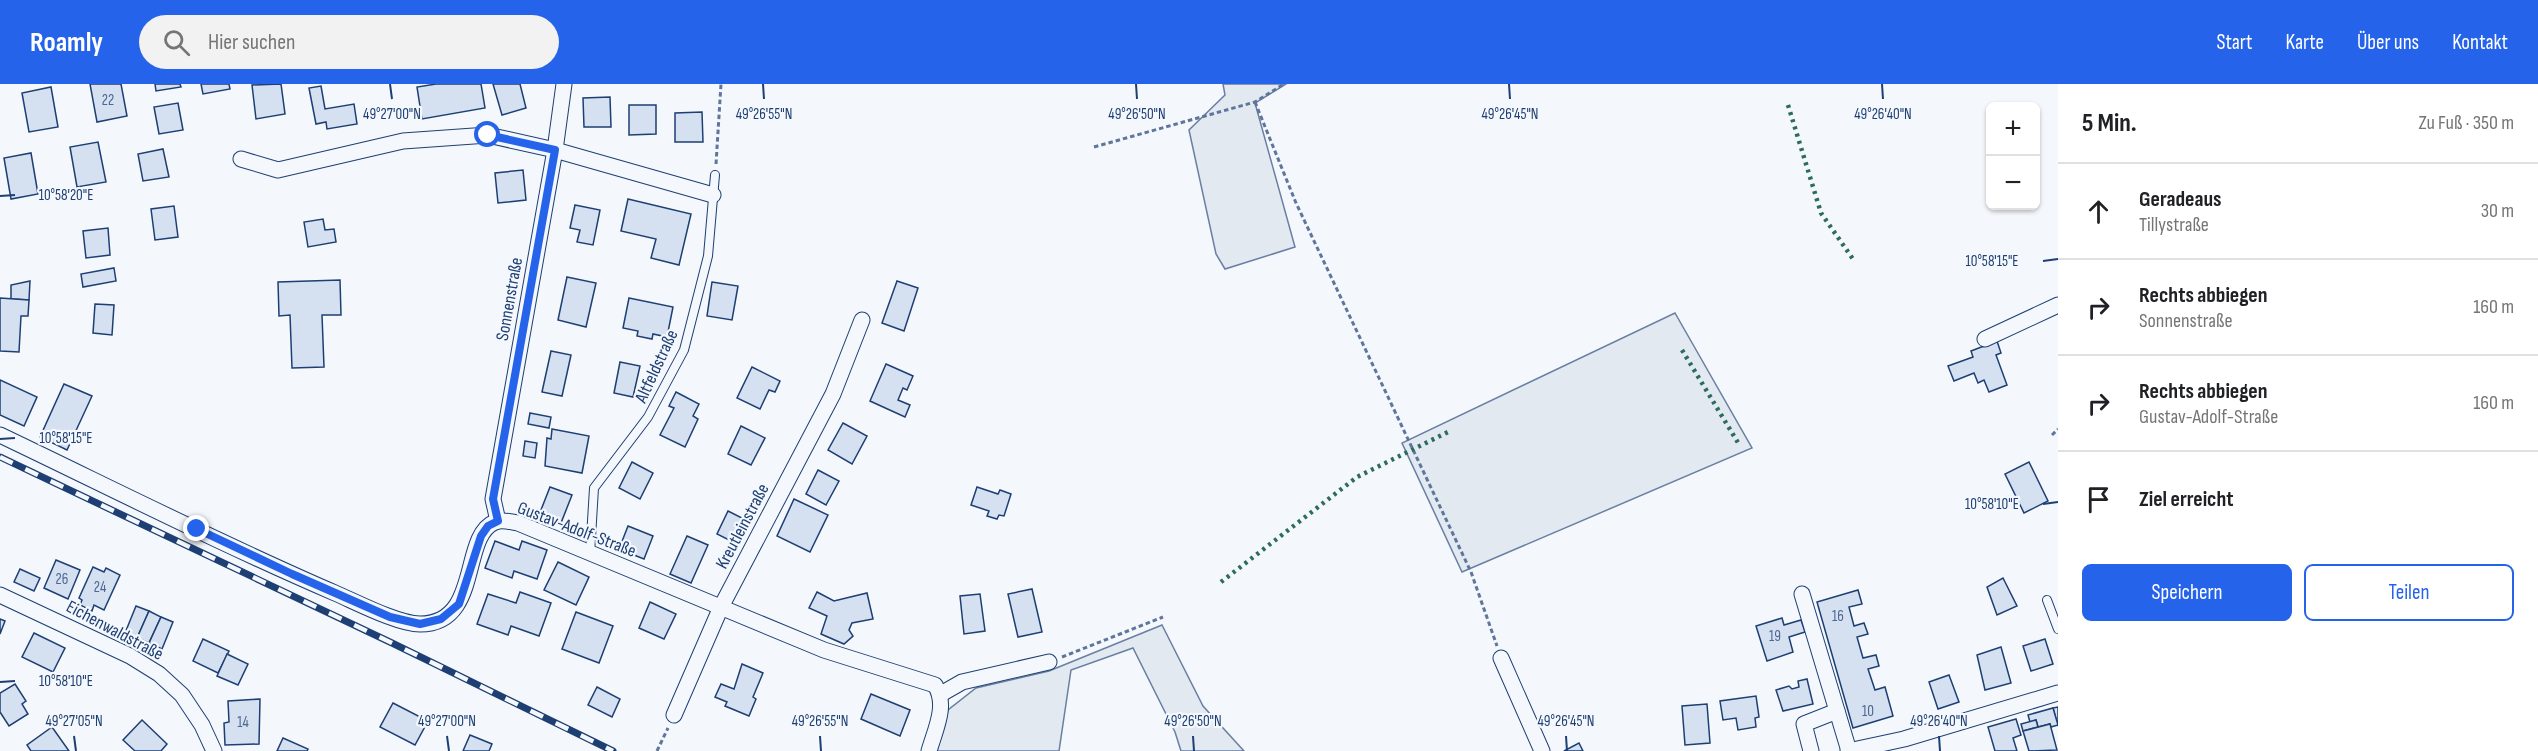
<!DOCTYPE html>
<html lang="de">
<head>
<meta charset="utf-8">
<style>
  body { margin:0; font-family:"Sofia Sans Condensed",sans-serif; background:#f2f2f2; color:#202124 }
  .controls { position:absolute; right:18px; top:18px; display:grid; overflow:hidden; border-radius:9px; box-shadow:0 2px 4px #0004 }
  .controls button { width:54px; height:54px; display:grid; place-items:center; padding:0; border:0; border-bottom:2px solid #e0e0e0; background:#fff; color:#202124; font:30px sans-serif }
  .stop { position:absolute; width:18px; height:18px; margin:-14px; border:4px solid #2563eb; border-radius:50%; background:#fff }
  .stop.end { background:#2563eb; border-color:#fff; box-shadow:0 2px 6px #0008 }
  .list { margin:0; padding:0; list-style:none }
  h2 { display:flex; justify-content:space-between; align-items:center; height:78px; margin:0; padding:0 24px; font-size:26px }
  h2 small { font-size:20px; font-weight:400; color:#757577 }
  .list li { display:grid; grid-template-columns:39px 1fr auto; gap:18px; align-items:center; box-sizing:border-box; height:96px; padding:0 24px; border-top:2px solid #e0e0e0 }
  .list b { display:block; font-size:22px; white-space:nowrap }
  .list p { margin:0; font-size:20px; white-space:nowrap; color:#757577 }
  .list em { font-size:20px; font-style:normal; color:#757577 }
  .actions { display:flex; gap:12px; padding:18px 24px }
  .actions a { flex:1; padding:14px 0; border:2px solid #2563eb; border-radius:9px; text-align:center; font-size:21px; color:#2563eb }
  .actions .main { background:#2563eb; color:#fff }
  .icon { flex:none; width:33px; height:33px; fill:none; stroke:currentColor; stroke-width:2; stroke-linecap:round; stroke-linejoin:round }
  .map { position:relative; flex:none; width:2058px; height:667px; overflow:hidden }
  header { display:flex; align-items:center; gap:36px; box-sizing:border-box; height:84px; padding:0 30px; background:#2563eb; color:#fff }
  header strong { font-size:28px }
  nav { display:flex; gap:33px; margin-inline-start:auto; font-size:21px }
  .search { width:420px; height:54px; background:#f2f2f2; display:flex; align-items:center; gap:15px; box-sizing:border-box; padding:0 21px; border-radius:33px; color:#757577; font-size:22px }
  main { display:flex }
  aside { flex:1; background:#fff }
  .map>svg:first-child { display:block }
  .green { fill:#e3e9f0; stroke:#687fa3; stroke-width:1.5 }
  .building { fill:#d5e0f0; stroke:#1d3f73; stroke-width:1.5 }
  .lines { fill:none; stroke-linecap:round; stroke-linejoin:round }
  .service-casing { stroke:#1d3f73; stroke-width:10 }
  .minor-casing { stroke:#1d3f73; stroke-width:17 }
  .path { stroke:#5e769c; stroke-width:3; stroke-dasharray:4.5 3; stroke-linecap:butt }
  .service { stroke:#f4f7fb; stroke-width:8 }
  .minor { stroke:#f4f7fb; stroke-width:15 }
  .rail-casing { stroke:#1d3f73; stroke-width:7 }
  .rail { stroke:#f4f7fb; stroke-width:4.5; stroke-dasharray:14; stroke-linecap:butt }
  .hedge { stroke:#2c6c60; stroke-width:4.5; stroke-dasharray:3 4.5; stroke-linecap:butt }
  .route { stroke:#2563eb; stroke-width:8 }
  .ticks { fill:none; stroke:#1d3f73; stroke-width:2 }
  .labels { text-anchor:middle; stroke-width:4.5; stroke-linejoin:round; paint-order:stroke }
  .number-label { font-size:15px; fill:#4b6792 }
  .street-label { font-size:18px; fill:#1d3f73; stroke:#f4f7fb }
  .ticks-label { font-size:15px; text-anchor:middle; fill:#1d3f73; stroke:#f4f7fb; stroke-width:4.5; stroke-linejoin:round; paint-order:stroke }
</style>
</head>
<body>
<header>
<strong>Roamly</strong>
<div class="search"><svg class="icon" aria-label="search" viewBox="0 0 24 24"><circle cx="10" cy="10" r="6"/><path d="M15 15l6 6"/></svg>Hier suchen</div>
<nav><a>Start</a><a>Karte</a><a>Über uns</a><a>Kontakt</a></nav>
</header>
<main>
<div class="map">
<svg width="2058" height="667" viewBox="0 0 2058 667">
  <rect width="100%" height="100%" fill="#f4f7fb"/>
  <g class="green">
    <path d="M1223,0H1286L1255,19L1295,163L1225,185L1216,170L1189,46L1225,11Z"/>
    <path d="M1675,229L1752,364L1462,488L1402,359Z"/>
    <path d="M1162,541L1203,622L1244,667H1181L1175,648L1133,564L1071,586L1059,667H937L948,626L976,604L1049,587Z"/>
  </g>
  <g class="building">
    <path d="M90,0H121L127,32L97,38Z"/>
    <path d="M155,0H180L181,3L156,7Z"/>
    <path d="M201,0H229L230,5L203,10Z"/>
    <path d="M281,0L285,30L256,35L252,1Z"/>
    <path d="M436,0H481L485,24L422,35L417,3Z"/>
    <path d="M493,0H520L526,24L502,31Z"/>
    <path d="M321,2L325,25L354,20L357,40L327,45L326,38L316,40L309,4Z"/>
    <path d="M51,3L58,43L29,48L22,9Z"/>
    <path d="M610,13L611,43H584L583,14Z"/>
    <path d="M178,19L183,46L159,50L154,23Z"/>
    <path d="M629,21H656V50L629,51Z"/>
    <path d="M702,28L703,58H675V29Z"/>
    <path d="M98,58L106,98L77,103L70,63Z"/>
    <path d="M163,65L169,93L143,97L138,70Z"/>
    <path d="M31,69L38,110L11,115L4,74Z"/>
    <path d="M523,86L526,116L498,119L495,89Z"/>
    <path d="M628,115L691,130L679,181L651,174L656,155L621,147Z"/>
    <path d="M575,121L600,126L593,161L577,158L580,146L570,144Z"/>
    <path d="M174,122L178,153L155,156L151,125Z"/>
    <path d="M323,135L325,146L334,145L336,158L308,163L304,138Z"/>
    <path d="M108,144L110,171L86,174L83,147Z"/>
    <path d="M114,184L116,197L83,203L81,190Z"/>
    <path d="M567,193L596,199L586,243L558,236Z"/>
    <path d="M340,196L341,231H322L324,283L292,284L290,231L279,232L278,198Z"/>
    <path d="M30,197L29,216L11,215V201Z"/>
    <path d="M897,197L918,204L904,247L882,239Z"/>
    <path d="M712,198L738,202L732,236L707,232Z"/>
    <path d="M0,214L29,216L28,232H21L19,268L0,267Z"/>
    <path d="M629,214L673,223L667,253L653,250L652,255L637,252L638,247L623,244Z"/>
    <path d="M95,220L114,221L112,251L93,249Z"/>
    <path d="M1997,257L2001,269L1996,271L2007,301L1989,308L1984,296L1978,299L1974,289L1954,297L1948,282L1973,273L1971,267Z"/>
    <path d="M551,267L571,271L562,312L542,308Z"/>
    <path d="M620,278L640,282L633,313L614,309Z"/>
    <path d="M886,280L913,292L907,306L903,304L898,316L910,321L905,333L870,317Z"/>
    <path d="M752,283L780,297L775,308L769,306L760,325L737,314Z"/>
    <path d="M0,296L37,313L24,342L0,331Z"/>
    <path d="M64,300L92,312L67,366L40,353Z"/>
    <path d="M676,308L699,320L693,332L698,335L685,363L660,351L674,324L669,322Z"/>
    <path d="M530,329L551,333L549,344L528,340Z"/>
    <path d="M843,339L867,352L852,380L828,366Z"/>
    <path d="M741,342L765,354L751,381L728,370Z"/>
    <path d="M552,345L589,352L582,389L545,382L547,354L551,355Z"/>
    <path d="M525,357L537,359L535,374L523,372Z"/>
    <path d="M632,378L653,389L640,415L619,404Z"/>
    <path d="M2029,378L2048,417L2024,429L2005,390Z"/>
    <path d="M818,386L839,397L826,421L806,410Z"/>
    <path d="M550,403L572,411L561,439L539,431Z"/>
    <path d="M977,403L998,410L1000,406L1011,410L1004,432L999,431L997,435L987,432L989,427L971,421Z"/>
    <path d="M794,415L828,431L810,468L777,452Z"/>
    <path d="M728,427L744,435L733,458L717,450Z"/>
    <path d="M628,442L653,452L644,475L619,465Z"/>
    <path d="M687,452L708,461L691,499L670,490Z"/>
    <path d="M495,457L519,466L522,457L547,466L537,495L514,487L512,494L485,484Z"/>
    <path d="M56,476L80,486L68,515L44,504Z"/>
    <path d="M558,478L589,493L576,521L544,506Z"/>
    <path d="M93,483L104,488L106,484L120,491L104,526L94,521L92,527L80,521L82,516L79,514Z"/>
    <path d="M20,485L40,494L34,507L14,498Z"/>
    <path d="M2003,494L2017,522L1997,531L1987,503Z"/>
    <path d="M1032,505L1042,548L1018,553L1008,510Z"/>
    <path d="M1858,506L1862,520L1849,523L1854,542L1864,539L1868,550L1857,553L1863,574L1876,571L1879,582L1868,585L1875,606L1885,603L1893,632L1853,644L1817,518Z"/>
    <path d="M520,508L551,519L539,552L511,542L508,551L477,540L488,510L516,519Z"/>
    <path d="M817,508L834,517L867,509L873,535L852,539L849,546L853,552L844,560L821,550L827,532L809,524Z"/>
    <path d="M980,510L985,547L964,550L960,512Z"/>
    <path d="M650,518L676,530L664,555L639,544Z"/>
    <path d="M136,522L149,527L137,554L125,549Z"/>
    <path d="M149,527L161,533L149,559L137,554Z"/>
    <path d="M576,528L613,542L599,579L562,565Z"/>
    <path d="M161,533L173,538L162,565L149,559Z"/>
    <path d="M1782,534L1784,541L1801,536L1805,548L1789,553L1793,568L1767,577L1756,542Z"/>
    <path d="M0,535L5,537L0,550Z"/>
    <path d="M34,549L65,564L53,588L22,573Z"/>
    <path d="M203,555L229,567L218,589L193,577Z"/>
    <path d="M2045,555L2053,580L2031,587L2023,562Z"/>
    <path d="M2001,563L2011,599L1985,606L1977,571Z"/>
    <path d="M227,570L248,580L238,601L217,592Z"/>
    <path d="M742,580L763,589L753,613L756,615L749,632L725,622L727,618L715,613L721,600L734,605Z"/>
    <path d="M1949,591L1959,618L1938,625L1929,598Z"/>
    <path d="M1807,595L1813,620L1783,627L1776,606L1789,602L1792,605L1799,603L1798,597Z"/>
    <path d="M15,600L26,617L22,620L28,630L9,642L0,628V609Z"/>
    <path d="M597,603L620,615L612,633L588,621Z"/>
    <path d="M871,610L910,626L900,652L861,635Z"/>
    <path d="M1756,612L1759,633L1755,634L1756,643L1738,646L1736,634L1723,636L1720,617Z"/>
    <path d="M260,615L259,660L225,661L224,639L229,638L228,617Z"/>
    <path d="M393,619L428,637L415,661L380,643Z"/>
    <path d="M1707,620L1710,659L1685,661L1682,622Z"/>
    <path d="M2058,623V642L2053,624Z"/>
    <path d="M2053,624L2058,641L2051,643L2050,640L2038,643L2036,636L2030,638L2028,631Z"/>
    <path d="M2016,635L2021,651L2013,654L2017,667H1995L1988,643Z"/>
    <path d="M142,636L167,660L161,667H135L123,656Z"/>
    <path d="M2036,636L2038,643L2023,647L2021,640Z"/>
    <path d="M2050,640L2057,666L2029,667L2023,647Z"/>
    <path d="M52,643L69,667H31L27,661Z"/>
    <path d="M470,651L492,660L489,667H463Z"/>
    <path d="M283,654L308,665L307,667H277Z"/>
    <path d="M1579,659L1583,667H1564Z"/>
  </g>
  <g class="lines">
    <g class="service-casing">
      <g id="service">
        <path d="M590,470L594,404L648,333L684,266L708,172L715,91"/>
        <path d="M2047,516L2058,545"/>
      </g>
    </g>
    <g class="minor-casing">
      <g id="minor">
        <path d="M241,75L278,86L403,57L488,51L555,66L713,111"/>
        <path d="M1985,255L2058,221"/>
        <path d="M0,351C111,404 221,460 335,509C356,518 398,540 420,540C482,540 460,452 495,438C502,435 511,438 518,439L824,566L935,601C948,621 935,646 929,667"/>
        <path d="M498,437L493,415L555,66L564,0"/>
        <path d="M1802,510L1849,667"/>
        <path d="M0,511L130,572L159,590L182,611L202,641L214,667"/>
        <path d="M1501,574L1542,667"/>
        <path d="M941,610L962,598L1049,578"/>
        <path d="M674,631L721,523L833,310L862,236"/>
        <path d="M1811,667L1804,640L1837,627"/>
        <path d="M1848,667L1904,655L2058,609"/>
      </g>
    </g>
    <g class="path">
      <path d="M1255,18L1296,119L1471,488L1497,562"/>
      <path d="M1094,63L1255,18L1284,0"/>
      <path d="M716,80L721,0"/>
      <path d="M2052,351L2058,345"/>
      <path d="M1062,573L1163,533"/>
      <path d="M657,667L668,644"/>
    </g>
    <use href="#service" class="service"/>
    <use href="#minor" class="minor"/>
    <g class="rail-casing">
      <path id="rail" d="M0,373L392,559L613,667"/>
    </g>
    <use href="#rail" class="rail"/>
    <g class="hedge">
      <path d="M1788,21L1821,129L1855,178"/>
      <path d="M1682,266L1740,362"/>
      <path d="M1221,498L1357,393L1450,347"/>
    </g>
  </g>
  <g class="lines">
    <path class="route" d="M197,445L292,490L390,533L420,540L441,535L459,520L481,452L488,442L498,437L493,415L555,66L488,51"/>
  </g>
  <path class="ticks" d="M390,0L392,15M763,0L764,15M1136,0L1137,15M1509,0L1510,15M1882,0L1883,15M0,112L15,111M2043,177L2058,175M0,355L15,354M2043,420L2058,418M0,598L15,597M74,652L76,667M447,652L449,667M820,652L821,667M1193,652L1194,667M1566,652L1567,667M1939,652L1940,667"/>
  <g class="labels">
    <g class="number-label">
      <text x="108" y="21">22</text>
      <text x="62" y="500">26</text>
      <text x="100" y="508">24</text>
      <text x="1838" y="537">16</text>
      <text x="1775" y="557">19</text>
      <text x="1868" y="632">10</text>
      <text x="243" y="643">14</text>
    </g>
    <g class="street-label">
      <text transform="translate(509 215) rotate(-80)" y="6">Sonnenstraße</text>
      <text transform="translate(656 282) rotate(-65)" y="6">Altfeldstraße</text>
      <text transform="translate(742 442) rotate(-62)" y="6">Kreutleinstraße</text>
      <text transform="translate(577 445) rotate(21)" y="6">Gustav-Adolf-Straße</text>
      <text transform="translate(115 546) rotate(28)" y="6">Eichenwaldstraße</text>
    </g>
  </g>
  <g class="ticks-label">
    <text x="392" y="35">49°27'00"N</text>
    <text x="764" y="35">49°26'55"N</text>
    <text x="1137" y="35">49°26'50"N</text>
    <text x="1510" y="35">49°26'45"N</text>
    <text x="1883" y="35">49°26'40"N</text>
    <text x="66" y="116">10°58'20"E</text>
    <text x="1992" y="182">10°58'15"E</text>
    <text x="66" y="359">10°58'15"E</text>
    <text x="1992" y="425">10°58'10"E</text>
    <text x="66" y="602">10°58'10"E</text>
    <text x="74" y="642">49°27'05"N</text>
    <text x="447" y="642">49°27'00"N</text>
    <text x="820" y="642">49°26'55"N</text>
    <text x="1193" y="642">49°26'50"N</text>
    <text x="1566" y="642">49°26'45"N</text>
    <text x="1939" y="642">49°26'40"N</text>
  </g>
</svg>
<div class="controls">
<button>+</button>
<button>−</button>
</div>
<div class="stop" style="left:488px;top:51px"></div>
<div class="stop end" style="left:197px;top:445px"></div>
</div>
<aside>
<h2>5 Min.<small>Zu Fuß · 350 m</small></h2>
<ul class="list">
<li><svg class="icon" aria-label="ahead" viewBox="0 0 24 24"><path d="M12 20V5M6 11l6-6 6 6"/></svg><div><b>Geradeaus</b><p>Tillystraße</p></div><em>30 m</em></li>
<li><svg class="icon" aria-label="right" viewBox="0 0 24 24"><path d="M7 20v-9h11M14 6l5 5-5 5"/></svg><div><b>Rechts abbiegen</b><p>Sonnenstraße</p></div><em>160 m</em></li>
<li><svg class="icon" aria-label="right" viewBox="0 0 24 24"><path d="M7 20v-9h11M14 6l5 5-5 5"/></svg><div><b>Rechts abbiegen</b><p>Gustav-Adolf-Straße</p></div><em>160 m</em></li>
<li><svg class="icon" aria-label="arrive" viewBox="0 0 24 24"><path d="M6 21V4h12l-3 4 3 4H6"/></svg><div><b>Ziel erreicht</b></div></li>
</ul>
<div class="actions"><a class="main">Speichern</a><a>Teilen</a></div>
</aside>
</main>
</body>
</html>
